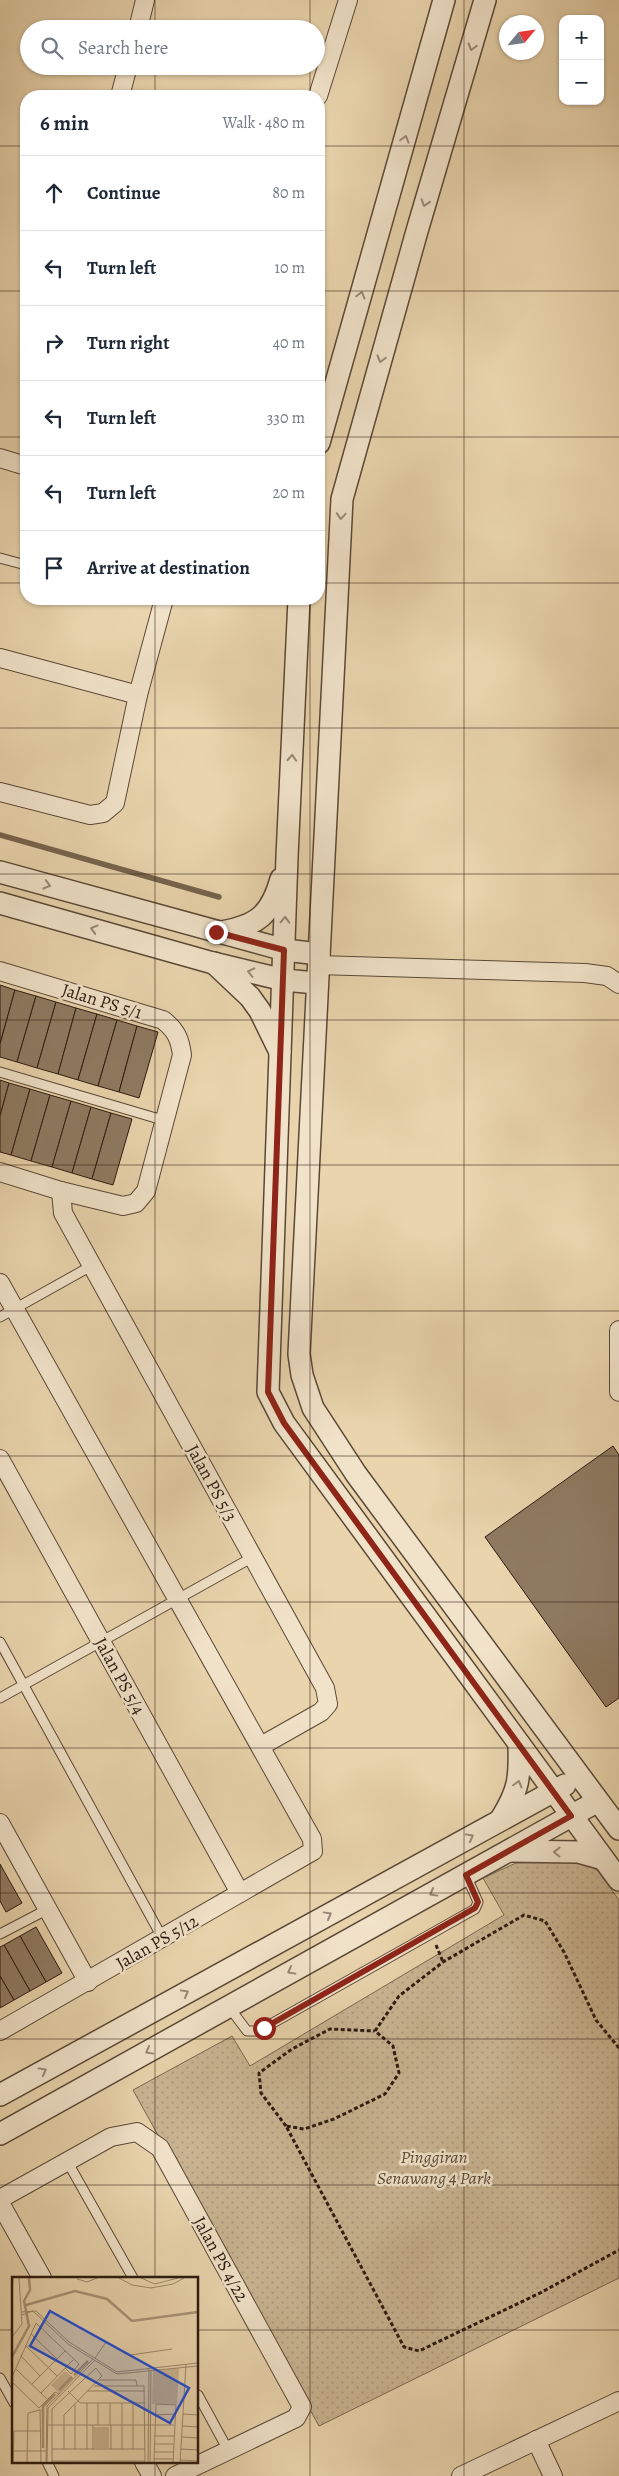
<!DOCTYPE html>
<html lang="en">
<head>
<meta charset="utf-8">
<style>
  body { margin:0; font-family:Alegreya,serif; background:#f2f2f3; color:#1f2937 }
  .controls { position:absolute; right:15px; top:15px; display:grid; overflow:hidden; border-radius:10px; box-shadow:0 1px 4px #0004 }
  .controls button { width:45px; height:45px; display:grid; place-items:center; padding:0; border:0; border-bottom:1px solid #e0e1e3; background:#fff; color:#1f2937; font:25px sans-serif }
  .compass { position:absolute; left:499px; top:15px; width:45px; height:45px; border-radius:50%; background:#fff; box-shadow:0 1px 4px #0004; rotate:61deg }
  .stop { position:absolute; width:15px; height:15px; margin:-11px; border:4px solid #8f2418; border-radius:50%; background:#fff }
  .stop.end { background:#8f2418; border-color:#fff; box-shadow:0 1px 5px #0008 }
  .list { margin:0; padding:0; list-style:none }
  h2 { display:flex; justify-content:space-between; align-items:center; height:65px; margin:0; padding:0 20px; font-size:21px }
  h2 small { font-size:16px; font-weight:400; color:#747a83 }
  .list li { display:grid; grid-template-columns:32px 1fr auto; gap:15px; align-items:center; box-sizing:border-box; height:75px; padding:0 20px; border-top:1px solid #e0e1e3 }
  .list b { display:block; font-size:19px; white-space:nowrap }
  .list em { font-size:16px; font-style:normal; color:#747a83 }
  .icon { flex:none; width:28px; height:28px; fill:none; stroke:currentColor; stroke-width:2; stroke-linecap:round; stroke-linejoin:round }
  .map { position:relative; flex:none; width:619px; height:2476px; overflow:hidden }
  .search { position:absolute; background:#fff; box-shadow:0 1px 4px #0004; left:20px; top:20px; width:305px; height:55px; display:flex; align-items:center; gap:12px; box-sizing:border-box; padding:0 18px; border-radius:28px; color:#747a83; font-size:19px }
  .panel { position:absolute; background:#fff; box-shadow:0 1px 4px #0004; left:20px; top:90px; width:305px; height:515px; border-radius:20px }
  .map>svg:first-child { display:block }
  .park { fill:url(#park-dots); stroke:#7a6650 }
  .lines { fill:none; stroke-linecap:round; stroke-linejoin:round }
  .stream { stroke:#76634d; stroke-width:5.5 }
  .building { fill:#8e7a61; stroke:#2b190f }
  .service-casing { stroke:#5a4836; stroke-width:11 }
  .minor-casing { stroke:#5a4836; stroke-width:20 }
  .tertiary-casing { stroke:#5a4836; stroke-width:24 }
  .path { stroke:#2b190f; stroke-width:3; stroke-dasharray:4 2.5; stroke-linecap:butt }
  .service { stroke:#f1e3ca; stroke-width:9 }
  .minor { stroke:#f1e3ca; stroke-width:18 }
  .tertiary { stroke:#f1e3ca; stroke-width:21 }
  .oneway { stroke:#988876 }
  .route { stroke:#8f2418; stroke-width:6 }
  .grid { fill:none; stroke:#2b190f; stroke-width:1; stroke-opacity:0.55 }
  .labels { text-anchor:middle; stroke-width:5; stroke-linejoin:round; paint-order:stroke }
  .street-label { font-size:18px; fill:#2b190f; stroke:#f1e3ca }
  .park-label { font-size:18px; font-style:italic; fill:#5a4836; stroke:#f1e3ca }
  .inset-river { fill:none; stroke:#a89477; stroke-width:2.5 }
  .inset-road { fill:none; stroke:#9d896e; stroke-width:1 }
  .view { fill:#1d4ed8; fill-opacity:0.15; stroke:#1d4ed8; stroke-width:2.5 }
  .inset-edge { fill:none; stroke:#2b190f; stroke-width:2.5 }
</style>
</head>
<body>
<div class="map">
<svg width="619" height="2476" viewBox="0 0 619 2476">
  <defs>
    <pattern id="park-dots" width="8" height="8" patternUnits="userSpaceOnUse" patternTransform="scale(1.25)"><rect width="8" height="8" fill="#c9b492"/><path d="M2 2h.1M6 6h.1" fill="none" stroke="#ad9a7d" stroke-width="1.8" stroke-linecap="round"/></pattern>
  </defs>
  <rect width="100%" height="100%" fill="#e9d4ad"/>
  <filter id="stains"><feTurbulence type="fractalNoise" baseFrequency=".004" numOctaves="4"/><feColorMatrix values="0 0 0 0 .2 0 0 0 0 .09 0 0 0 0 .02 0 0 0 .5 -.17"/></filter>
  <radialGradient id="worn" r=".72"><stop offset=".6" stop-color="#630" stop-opacity="0"/><stop offset="1" stop-color="#630" stop-opacity=".3"/></radialGradient>
  <path class="park" d="M580,1862L597,1870L619,1900V2278L319,2426L133,2090L232,2036L250,2066L504,1915L483,1878L516,1863Z"/>
  <g class="lines">
    <path class="stream" d="M0,835L219,897"/>
  </g>
  <g class="building">
    <path d="M0,985L15,990L0,1044Z"/>
    <path d="M15,990L36,996L17,1062L0,1057V1044Z"/>
    <path d="M36,996L56,1002L37,1068L17,1062Z"/>
    <path d="M56,1002L76,1008L58,1074L37,1068Z"/>
    <path d="M76,1008L97,1014L78,1080L58,1074Z"/>
    <path d="M97,1014L117,1020L98,1086L78,1080Z"/>
    <path d="M117,1020L137,1026L119,1092L98,1086Z"/>
    <path d="M137,1026L158,1032L139,1098L119,1092Z"/>
    <path d="M0,1080L9,1083L0,1116Z"/>
    <path d="M9,1083L30,1089L11,1155L0,1152V1116Z"/>
    <path d="M30,1089L50,1095L31,1161L11,1155Z"/>
    <path d="M50,1095L71,1101L52,1167L31,1161Z"/>
    <path d="M71,1101L91,1107L72,1173L52,1167Z"/>
    <path d="M91,1107L111,1113L92,1179L72,1173Z"/>
    <path d="M111,1113L132,1119L113,1185L92,1179Z"/>
    <path d="M613,1446L619,1455V1698L606,1707L485,1537Z"/>
    <path d="M0,1864L22,1903L6,1912L0,1901Z"/>
    <path d="M36,1927L62,1973L46,1982L20,1936Z"/>
    <path d="M20,1936L46,1982L30,1991L4,1945Z"/>
    <path d="M4,1945L30,1991L14,2000L0,1976V1947Z"/>
    <path d="M0,1976L14,2000L0,2008Z"/>
  </g>
  <g class="lines">
    <g class="service-casing">
      <g id="service">
        <path d="M0,558L26,565"/>
        <path d="M0,1072L166,1121"/>
        <path d="M0,1317L93,1265"/>
        <path d="M0,1642L163,1939"/>
        <path d="M0,1698L253,1557"/>
        <path d="M0,1934L48,1909"/>
        <path d="M229,2007L247,2031H255L264,2028L475,1909L478,1902L466,1875"/>
        <path d="M67,2161L133,2278"/>
        <path d="M0,2378L14,2403"/>
        <path d="M198,2395L228,2450"/>
        <path d="M47,2462L54,2476"/>
      </g>
    </g>
    <g class="minor-casing">
      <g id="minor">
        <path d="M138,29L145,0"/>
        <path d="M120,96L128,66"/>
        <path d="M318,96L348,0"/>
        <path d="M0,458L26,466"/>
        <path d="M0,658L138,695"/>
        <path d="M0,792L90,815L103,813L115,803L138,695L164,599"/>
        <path d="M318,965L585,973L607,976L619,984"/>
        <path d="M0,971L163,1020C176,1030 180,1039 182,1055L146,1191L136,1203L123,1206L61,1191L0,1172"/>
        <path d="M61,1191L63,1213L325,1688L328,1704L321,1712L261,1746"/>
        <path d="M0,1283L312,1839L313,1851L0,2031"/>
        <path d="M619,1330V1392"/>
        <path d="M0,1459L240,1893"/>
        <path d="M0,1823L88,1982"/>
        <path d="M0,2199L111,2137L137,2132L160,2148L302,2407L296,2418L175,2476"/>
        <path d="M0,2203L42,2278"/>
        <path d="M536,2440L553,2476"/>
        <path d="M144,2462L152,2476"/>
        <path d="M461,2476L619,2401"/>
      </g>
    </g>
    <g class="tertiary-casing">
      <g id="tertiary">
        <path d="M485,0L417,231L342,499L299,1354L302,1375L313,1408L356,1474L619,1829"/>
        <path d="M319,443L444,0"/>
        <path d="M299,599L287,857L268,1392L284,1423L619,1880"/>
        <path d="M0,872L285,950L319,954"/>
        <path d="M0,903L213,963L284,980L316,983"/>
        <path d="M221,932C257,926 271,915 281,879"/>
        <path d="M214,963L250,997L260,1011L280,1052"/>
        <path d="M501,1819C519,1790 520,1778 519,1744"/>
        <path d="M510,1851L578,1852L603,1859"/>
        <path d="M0,2095L565,1785"/>
        <path d="M0,2134L598,1801"/>
      </g>
    </g>
    <g class="path">
      <path d="M436,1945L443,1962"/>
      <path d="M619,2048L596,2020L564,1952L545,1921L524,1915L443,1962L399,1996L375,2031L393,2046L399,2073L385,2094L334,2119L304,2129L286,2126L404,2347L419,2351L540,2293L619,2250"/>
      <path d="M286,2126L261,2093L259,2073L292,2049L330,2029L374,2031"/>
    </g>
    <use href="#service" class="service"/>
    <use href="#minor" class="minor"/>
    <use href="#tertiary" class="tertiary"/>
  </g>
  <defs><path id="oneway-chevron" d="M-2-3.5L2.5 0L-2 3.5" fill="none" stroke-width="1.6" stroke-linecap="round" stroke-linejoin="round" transform="scale(1.25)"/></defs>
  <g class="oneway">
    <use href="#oneway-chevron" transform="translate(472 47) rotate(106)"/>
    <use href="#oneway-chevron" transform="translate(405 139) rotate(-74)"/>
    <use href="#oneway-chevron" transform="translate(425 203) rotate(107)"/>
    <use href="#oneway-chevron" transform="translate(361 295) rotate(-74)"/>
    <use href="#oneway-chevron" transform="translate(381 359) rotate(106)"/>
    <use href="#oneway-chevron" transform="translate(341 516) rotate(94)"/>
    <use href="#oneway-chevron" transform="translate(292 758) rotate(-87)"/>
    <use href="#oneway-chevron" transform="translate(47 885) rotate(16)"/>
    <use href="#oneway-chevron" transform="translate(285 920) rotate(-88)"/>
    <use href="#oneway-chevron" transform="translate(94 929) rotate(-164)"/>
    <use href="#oneway-chevron" transform="translate(251 972) rotate(-167)"/>
    <use href="#oneway-chevron" transform="translate(518 1784) rotate(-75)"/>
    <use href="#oneway-chevron" transform="translate(470 1837) rotate(-29)"/>
    <use href="#oneway-chevron" transform="translate(557 1852) rotate(-179)"/>
    <use href="#oneway-chevron" transform="translate(433 1893) rotate(151)"/>
    <use href="#oneway-chevron" transform="translate(328 1915) rotate(-29)"/>
    <use href="#oneway-chevron" transform="translate(291 1971) rotate(151)"/>
    <use href="#oneway-chevron" transform="translate(185 1993) rotate(-29)"/>
    <use href="#oneway-chevron" transform="translate(149 2051) rotate(151)"/>
    <use href="#oneway-chevron" transform="translate(43 2071) rotate(-29)"/>
  </g>
  <g class="lines">
    <path class="route" d="M216,932L284,950L268,1392L284,1423L571,1816L466,1875L478,1902L475,1908L264,2028"/>
  </g>
  <path class="grid" d="M155,0V29M310,0V29M464,0V2476M155,66V96M310,66V96M0,146H26M319,146H619M0,291H26M319,291H619M0,437H26M319,437H619M0,583H26M319,583H619M155,599V2278M310,599V2476M0,728H619M0,874H619M0,1020H619M0,1165H619M0,1311H619M0,1456H619M0,1602H619M0,1748H619M0,1893H619M0,2039H619M0,2185H619M0,2330H14M198,2330H619M155,2462V2476"/>
  <g class="labels">
    <g class="street-label">
      <text transform="translate(102 1001) rotate(17)" y="6">Jalan PS 5/1</text>
      <text transform="translate(212 1483) rotate(61)" y="6">Jalan PS 5/3</text>
      <text transform="translate(120 1676) rotate(61)" y="6">Jalan PS 5/4</text>
      <text transform="translate(157 1942) rotate(-30)" y="6">Jalan PS 5/12</text>
      <text transform="translate(221 2259) rotate(61)" y="6">Jalan PS 4/22</text>
    </g>
    <g class="park-label">
      <text x="434" y="2163">Pinggiran<tspan x="434" dy="21">Senawang 4 Park</tspan></text>
    </g>
  </g>
  <g transform="translate(12 2277)">
    <rect width="186" height="186" fill="#e9d4ad"/>
    <path d="M167,91L165,127H140L141,94ZM53,94L62,101L47,116L39,108ZM82,150H97V171H82Z" fill="#c9b492"/>
    <path class="inset-river" d="M14,28L63,14L95,22L120,44L186,35M0,80L17,49L12,24L18,13L17,1M62,98L76,84M47,113L60,100M31,171V129L43,117"/>
    <path class="inset-road" d="M107,1L120,8L139,11L161,7L172,1M129,1L143,7L166,1M65,2L75,5L85,1M0,22L1,1M9,35L24,34L57,65L105,95L186,86M10,38L21,34L56,67L105,97L186,89M19,57L45,82M0,60L10,47L7,1M13,68L45,99M9,79L28,99M83,81L94,65L118,78L160,72M4,92L35,122M0,100L24,46L67,87L59,97L53,91M87,103H124L125,109M0,105L27,131L43,115L47,117M20,107L53,74M82,109H132L133,186M56,114L68,126H133M76,114H133M29,116L61,83M86,126V148M110,126V172M121,126V172M63,127V172M28,132L29,186M171,137L186,138M142,138L163,137M34,148H162M81,148V172M98,148V126M99,148V172M170,149L186,150M142,159H162M170,160L186,161M143,167H161M40,172H133M75,172V126M169,172L186,173M1,174H34M143,175H161M142,182H161M168,183L186,184M40,184H133M1,186L2,154H29M15,186L16,136L28,133M34,186L35,129L81,82M35,186L36,131L83,83M40,186V132L84,91L90,99L52,138V172M136,186L137,92M138,186L139,93M142,186L144,127L164,128L161,186M168,186L174,87"/>
    <path class="view" d="M38,34L177,111L158,146L18,69Z"/>
    <rect width="186" height="186" class="inset-edge"/>
  </g>
  <rect width="100%" height="100%" filter="url(#stains)"/>
  <rect width="100%" height="100%" fill="url(#worn)"/>
</svg>
<div class="controls">
<button>+</button>
<button>−</button>
</div>
<svg class="compass" viewBox="-18 -18 36 36"><path d="M0-13l5 13h-10z" fill="#e53935"/><path d="M0 13l5-13h-10z" fill="#747a83"/></svg>
<div class="stop" style="left:264px;top:2028px"></div>
<div class="stop end" style="left:216px;top:932px"></div>
<div class="search"><svg class="icon" aria-label="search" viewBox="0 0 24 24"><circle cx="10" cy="10" r="6"/><path d="M15 15l6 6"/></svg>Search here</div>
<section class="panel">
<h2>6 min<small>Walk · 480 m</small></h2>
<ul class="list">
<li><svg class="icon" aria-label="ahead" viewBox="0 0 24 24"><path d="M12 20V5M6 11l6-6 6 6"/></svg><div><b>Continue</b></div><em>80 m</em></li>
<li><svg class="icon" aria-label="left" viewBox="0 0 24 24"><path d="M17 20v-9H6M10 6l-5 5 5 5"/></svg><div><b>Turn left</b></div><em>10 m</em></li>
<li><svg class="icon" aria-label="right" viewBox="0 0 24 24"><path d="M7 20v-9h11M14 6l5 5-5 5"/></svg><div><b>Turn right</b></div><em>40 m</em></li>
<li><svg class="icon" aria-label="left" viewBox="0 0 24 24"><path d="M17 20v-9H6M10 6l-5 5 5 5"/></svg><div><b>Turn left</b></div><em>330 m</em></li>
<li><svg class="icon" aria-label="left" viewBox="0 0 24 24"><path d="M17 20v-9H6M10 6l-5 5 5 5"/></svg><div><b>Turn left</b></div><em>20 m</em></li>
<li><svg class="icon" aria-label="arrive" viewBox="0 0 24 24"><path d="M6 21V4h12l-3 4 3 4H6"/></svg><div><b>Arrive at destination</b></div></li>
</ul>
</section>
</div>
</body>
</html>
